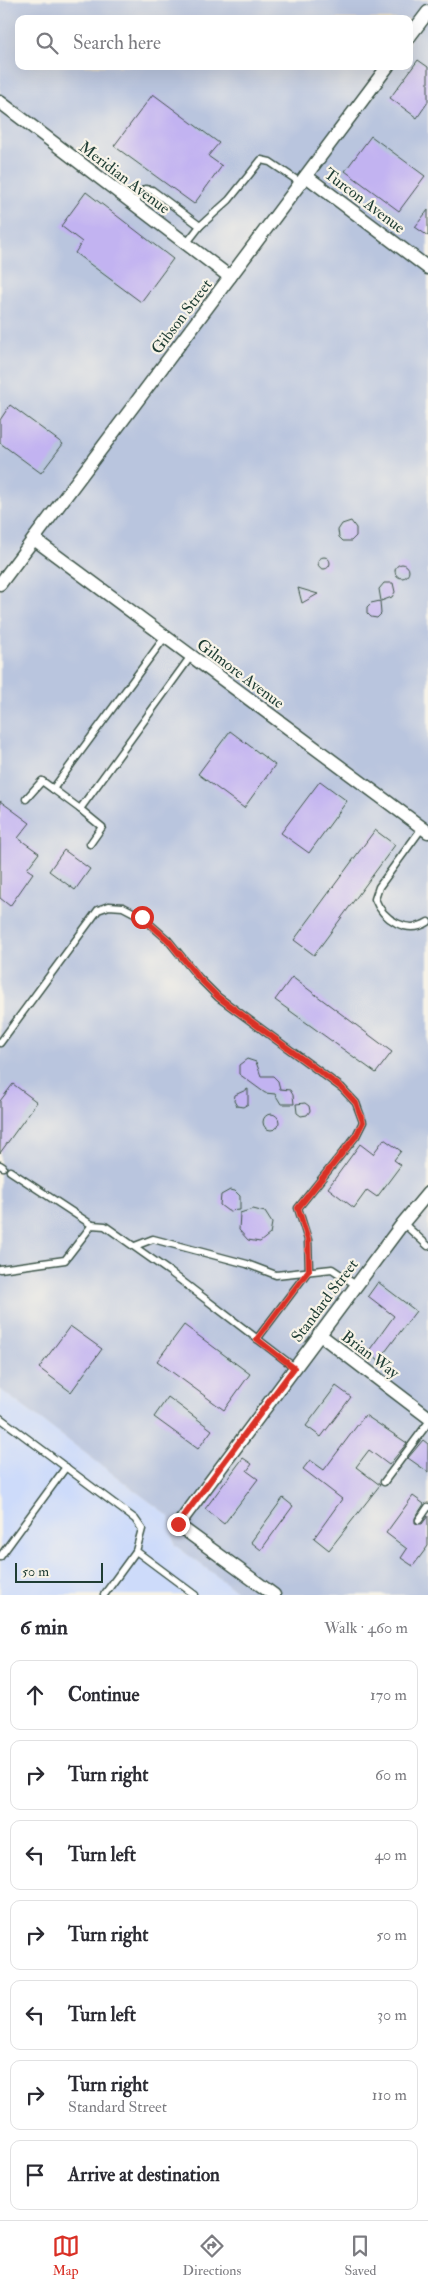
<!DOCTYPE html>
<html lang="en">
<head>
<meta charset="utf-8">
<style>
  body { margin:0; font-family:"IM FELL Double Pica",serif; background:#f2f2f3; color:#2b2b33 }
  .scale { position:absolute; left:15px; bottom:12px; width:88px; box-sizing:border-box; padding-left:5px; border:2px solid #1f3d34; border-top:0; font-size:14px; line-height:18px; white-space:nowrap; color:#1f3d34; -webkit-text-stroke:4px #f7f3e8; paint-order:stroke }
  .stop { position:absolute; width:15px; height:15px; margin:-11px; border:4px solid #d93025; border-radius:50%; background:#fff }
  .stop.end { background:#d93025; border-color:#fff; box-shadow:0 1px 5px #0008 }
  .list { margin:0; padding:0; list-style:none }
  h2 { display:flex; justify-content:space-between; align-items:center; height:65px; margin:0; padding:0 20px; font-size:21px }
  h2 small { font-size:16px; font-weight:400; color:#7c7c81 }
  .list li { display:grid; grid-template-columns:32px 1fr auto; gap:15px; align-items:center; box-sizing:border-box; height:70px; margin:0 10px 10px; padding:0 10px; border:1px solid #e1e1e2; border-radius:10px }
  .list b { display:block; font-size:19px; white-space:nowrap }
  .list p { margin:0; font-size:16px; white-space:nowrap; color:#7c7c81 }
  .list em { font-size:16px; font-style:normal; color:#7c7c81 }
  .icon { flex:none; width:28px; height:28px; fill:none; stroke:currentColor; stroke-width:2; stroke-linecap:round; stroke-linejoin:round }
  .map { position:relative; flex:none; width:428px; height:1595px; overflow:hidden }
  .search { position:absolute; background:#fff; box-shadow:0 5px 20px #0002; left:15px; right:15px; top:15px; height:55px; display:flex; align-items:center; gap:12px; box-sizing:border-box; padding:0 18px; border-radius:10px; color:#7c7c81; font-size:19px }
  .sheet { height:625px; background:#fff }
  nav { display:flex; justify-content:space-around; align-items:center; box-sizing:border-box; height:70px; border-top:1px solid #e1e1e2; background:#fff; font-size:14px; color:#7c7c81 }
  nav a { display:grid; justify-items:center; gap:2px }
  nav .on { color:#d93025 }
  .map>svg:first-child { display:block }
  .built { fill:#cddbfa }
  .industrial { fill:#b9c5de; fill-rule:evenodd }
  .building { fill:#c2b3f1 }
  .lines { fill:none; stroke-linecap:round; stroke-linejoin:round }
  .lane-casing { stroke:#3e5549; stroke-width:9 }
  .street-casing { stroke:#3e5549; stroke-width:15 }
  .lane { stroke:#fff; stroke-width:6 }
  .street { stroke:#fff; stroke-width:12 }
  .route { stroke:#d93025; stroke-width:6 }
  .labels { text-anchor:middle; stroke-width:4.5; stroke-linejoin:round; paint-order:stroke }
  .street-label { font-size:16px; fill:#1f3d34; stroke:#f7f3e8 }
</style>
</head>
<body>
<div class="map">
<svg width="428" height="1595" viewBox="0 0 428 1595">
  <rect width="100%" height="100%" fill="#f7f3e8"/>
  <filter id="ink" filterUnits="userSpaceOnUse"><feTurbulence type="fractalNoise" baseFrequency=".02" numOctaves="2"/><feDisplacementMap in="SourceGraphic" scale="10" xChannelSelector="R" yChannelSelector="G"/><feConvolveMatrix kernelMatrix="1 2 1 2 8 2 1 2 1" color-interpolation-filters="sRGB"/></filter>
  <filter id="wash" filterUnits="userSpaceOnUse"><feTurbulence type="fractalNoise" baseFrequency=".0096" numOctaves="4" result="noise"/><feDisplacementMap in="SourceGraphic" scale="20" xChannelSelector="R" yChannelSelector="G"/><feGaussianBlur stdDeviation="1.12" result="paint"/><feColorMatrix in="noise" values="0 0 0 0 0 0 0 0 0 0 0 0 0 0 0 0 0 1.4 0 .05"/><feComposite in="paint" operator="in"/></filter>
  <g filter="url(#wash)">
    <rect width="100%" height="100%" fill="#ede0bf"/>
    <path class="built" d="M0,1389L169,1516L175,1545L242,1595H0Z"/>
    <path class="industrial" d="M0,0H428V1595H242L175,1545L169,1516L0,1389ZM19,19H409V66H19Z"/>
    <g id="blocks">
      <g class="building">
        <path d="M418,60L428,67V102L417,118L390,98Z"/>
        <path d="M153,94L219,143L208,156L222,166L194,204L114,146Z"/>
        <path d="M371,136L425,176L399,211L345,171Z"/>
        <path d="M86,192L173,259L141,302L75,253L82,242L61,226Z"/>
        <path d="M428,210V236L415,227Z"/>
        <path d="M10,405L63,444L41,473L0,443V420Z"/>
        <path d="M351,521L356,528V536L351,541H343L339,537L338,530L342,524Z"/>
        <circle cx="324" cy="563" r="6"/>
        <circle cx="402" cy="571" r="7"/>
        <path d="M384,583H393L395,592L392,597L381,601L379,589Z"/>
        <path d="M298,588L318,594L302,603Z"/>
        <path d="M380,601L381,614L377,618L371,617L367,613V607L371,603Z"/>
        <path d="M230,731L275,765L244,808L198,774Z"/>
        <path d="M320,781L347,801L309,853L281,833Z"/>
        <path d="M0,801L30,823L18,838L39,853L27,869L33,873L10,906L0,898Z"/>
        <path d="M375,830L395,845L314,955L294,940Z"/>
        <path d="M64,850L90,869L75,890L49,871Z"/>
        <path d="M292,977L392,1052L376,1073L275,1000Z"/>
        <path d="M247,1059L256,1062L261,1076H273L278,1081L280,1089L290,1090L293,1095L294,1104H281L275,1094L265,1093L239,1074V1065Z"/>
        <path d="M13,1084L37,1102L0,1153V1101Z"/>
        <path d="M248,1089V1104L243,1107L237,1106L234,1101L235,1095Z"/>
        <path d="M305,1103L309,1106L310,1111L307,1115L301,1116L297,1113L296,1104Z"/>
        <circle cx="271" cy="1122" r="8"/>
        <path d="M384,1139L401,1151L394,1160L401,1165L377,1197L367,1190L354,1208L328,1188L360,1144L373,1154Z"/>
        <path d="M230,1190L235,1191L240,1196V1210L228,1211L220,1205L221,1195Z"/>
        <path d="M253,1209L265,1212L272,1223L270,1234L260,1242L248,1240L239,1230L240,1213Z"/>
        <path d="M378,1282L416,1311L379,1360L368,1352L394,1316L368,1296Z"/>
        <path d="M184,1325L250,1374L224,1410L157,1361Z"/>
        <path d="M70,1326L102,1349L71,1392L39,1368Z"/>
        <path d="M336,1386L351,1397L321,1437L306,1426Z"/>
        <path d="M168,1397L212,1430L198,1449L154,1417Z"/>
        <path d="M365,1415L407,1443L389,1465L369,1450L356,1467L380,1485L329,1550L314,1538L342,1499L303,1469L310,1460L324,1470Z"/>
        <path d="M423,1440L428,1444V1472L408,1458Z"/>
        <path d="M243,1458L252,1464L247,1471L258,1479L224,1524L205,1509Z"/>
        <path d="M413,1496L424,1504L415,1518V1523L422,1524L428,1516V1546L413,1566L401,1558L407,1549L386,1533Z"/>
        <path d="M283,1498L293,1506L261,1550L251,1542Z"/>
      </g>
    </g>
  </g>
  <g filter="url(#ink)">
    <use href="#blocks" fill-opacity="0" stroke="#3e5549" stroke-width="1"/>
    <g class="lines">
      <g class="lane-casing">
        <g id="lane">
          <path d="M133,204L145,189L152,190L200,226L229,200L261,160L270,162L301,183"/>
          <path d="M186,244L200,226"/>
          <path d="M165,637L53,789L80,809L191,656"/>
          <path d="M26,799L42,781L53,789"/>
          <path d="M80,809L102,827L90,844"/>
          <path d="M422,828L379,887L375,899C383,920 408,935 428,922"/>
          <path d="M0,1043L98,910L109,906L123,907L142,917L168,940L199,978L218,997L342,1088L356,1103L363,1122L356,1136L298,1208L308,1240L309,1270L257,1339"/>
          <path d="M0,1165L3,1167"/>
          <path d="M10,1171L92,1225"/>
          <path d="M403,1223L428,1246"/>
          <path d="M135,1246L153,1239L247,1264L276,1275L332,1269L356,1285"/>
          <path d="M0,1269L65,1260L92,1225L105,1226L170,1272L294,1367"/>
          <path d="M0,1418L135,1519L142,1529L136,1551L195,1595"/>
          <path d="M384,1482L428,1423"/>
          <path d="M419,1520L428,1507"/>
          <path d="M0,1557L66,1467"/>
          <path d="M104,1595L136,1551"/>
        </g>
      </g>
      <g class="street-casing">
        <g id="street">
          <path d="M409,37L428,12"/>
          <path d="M0,102L230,277"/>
          <path d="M306,176L428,268"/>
          <path d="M34,539L428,832"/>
          <path d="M0,584L388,66"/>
          <path d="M319,1334L428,1417"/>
          <path d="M274,1595L178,1525L403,1223L428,1193"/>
        </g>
      </g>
      <use href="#lane" class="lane"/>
      <use href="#street" class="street"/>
    </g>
  </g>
  <g class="lines" filter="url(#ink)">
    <path class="route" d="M142,917L168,940L199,978L218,997L342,1088L356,1103L363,1122L356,1136L298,1208L308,1240L309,1270L257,1339L294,1368L178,1524"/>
  </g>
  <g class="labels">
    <g class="street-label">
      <text transform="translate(125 177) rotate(37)" y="6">Meridian Avenue</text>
      <text transform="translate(365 200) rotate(37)" y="6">Turcon Avenue</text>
      <text transform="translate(181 316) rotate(-53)" y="6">Gibson Street</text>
      <text transform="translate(241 673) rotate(37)" y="6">Gilmore Avenue</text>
      <text transform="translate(324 1300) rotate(-53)" y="6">Standard Street</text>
      <text transform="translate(371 1354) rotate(37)" y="6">Brian Way</text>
    </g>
  </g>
</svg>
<div class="scale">50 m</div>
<div class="stop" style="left:142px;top:917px"></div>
<div class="stop end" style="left:178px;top:1524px"></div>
<div class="search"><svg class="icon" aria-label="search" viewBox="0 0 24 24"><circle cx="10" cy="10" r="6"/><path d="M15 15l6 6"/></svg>Search here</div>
</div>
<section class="sheet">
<h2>6 min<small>Walk · 460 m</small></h2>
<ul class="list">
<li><svg class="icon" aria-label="ahead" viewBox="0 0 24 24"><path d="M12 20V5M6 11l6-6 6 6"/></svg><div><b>Continue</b></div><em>170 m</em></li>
<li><svg class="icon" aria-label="right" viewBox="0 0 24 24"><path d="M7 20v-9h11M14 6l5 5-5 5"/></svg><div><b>Turn right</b></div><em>60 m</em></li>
<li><svg class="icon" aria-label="left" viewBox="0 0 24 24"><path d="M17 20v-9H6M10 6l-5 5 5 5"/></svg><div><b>Turn left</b></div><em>40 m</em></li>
<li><svg class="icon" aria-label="right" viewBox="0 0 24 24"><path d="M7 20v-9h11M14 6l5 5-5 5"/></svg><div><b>Turn right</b></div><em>50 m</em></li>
<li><svg class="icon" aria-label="left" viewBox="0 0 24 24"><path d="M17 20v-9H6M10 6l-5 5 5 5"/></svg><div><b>Turn left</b></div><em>30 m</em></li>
<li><svg class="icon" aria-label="right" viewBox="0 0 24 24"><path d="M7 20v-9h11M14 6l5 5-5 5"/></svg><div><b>Turn right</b><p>Standard Street</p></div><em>110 m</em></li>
<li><svg class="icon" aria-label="arrive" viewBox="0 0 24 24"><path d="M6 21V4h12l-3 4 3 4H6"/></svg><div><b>Arrive at destination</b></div></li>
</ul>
</section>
<nav>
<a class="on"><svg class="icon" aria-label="map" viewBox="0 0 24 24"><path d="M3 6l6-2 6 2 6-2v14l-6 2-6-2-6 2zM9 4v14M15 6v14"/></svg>Map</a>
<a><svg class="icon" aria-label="directions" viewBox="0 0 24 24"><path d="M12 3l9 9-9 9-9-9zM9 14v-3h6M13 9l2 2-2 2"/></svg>Directions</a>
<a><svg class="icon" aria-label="saved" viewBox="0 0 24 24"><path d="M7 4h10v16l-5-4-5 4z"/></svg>Saved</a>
</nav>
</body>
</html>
